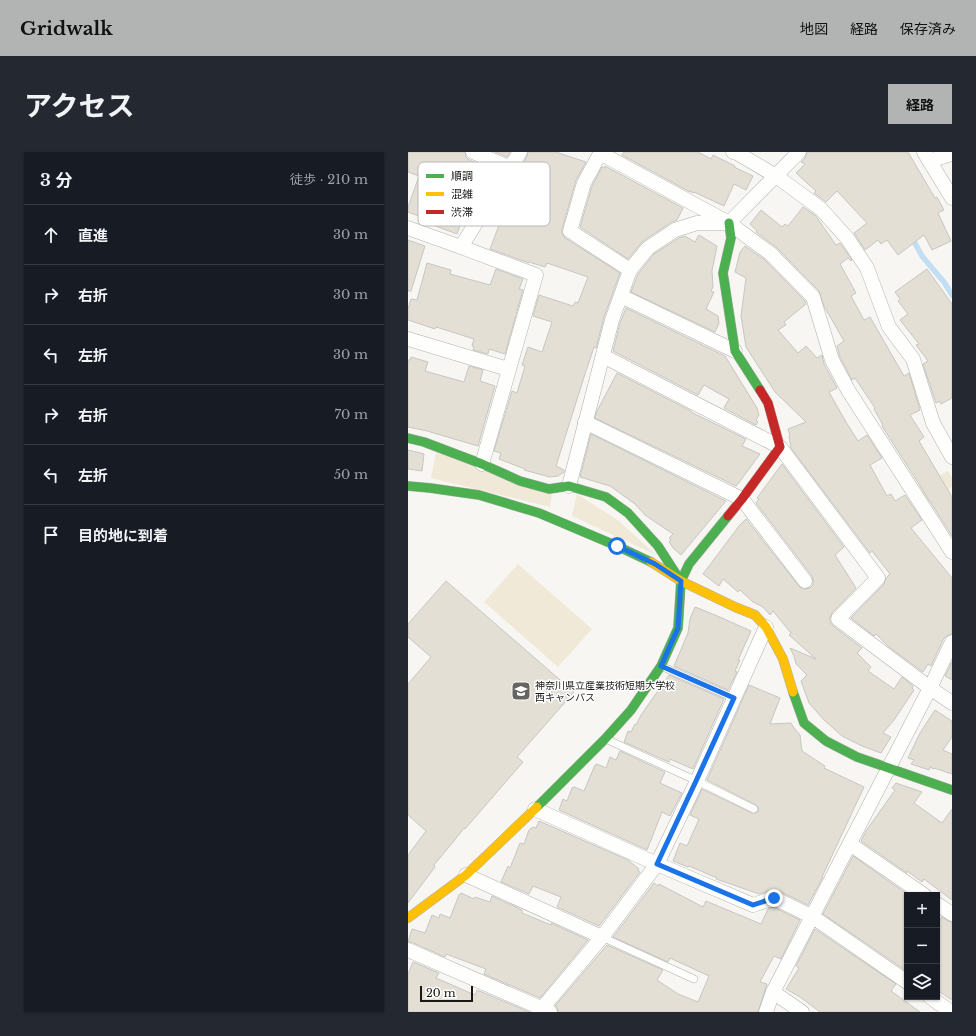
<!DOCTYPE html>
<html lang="ja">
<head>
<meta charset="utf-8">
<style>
  body { margin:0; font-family:"Libre Baskerville","Noto Sans JP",serif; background:#242831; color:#f1f3f6 }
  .controls { position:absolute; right:12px; bottom:12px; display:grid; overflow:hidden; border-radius:0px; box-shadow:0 1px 3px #0004 }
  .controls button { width:36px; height:36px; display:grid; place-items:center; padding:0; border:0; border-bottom:1px solid #363941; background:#171b24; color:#f1f3f6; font:20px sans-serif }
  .scale { position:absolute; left:12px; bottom:10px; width:53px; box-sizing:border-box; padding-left:4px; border:2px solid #181714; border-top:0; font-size:11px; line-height:14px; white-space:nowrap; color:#181714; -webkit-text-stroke:3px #fff; paint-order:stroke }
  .stop { position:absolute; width:12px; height:12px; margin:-9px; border:3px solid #1a73e8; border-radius:50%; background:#fff }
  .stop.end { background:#1a73e8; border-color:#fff; box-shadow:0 1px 4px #0008 }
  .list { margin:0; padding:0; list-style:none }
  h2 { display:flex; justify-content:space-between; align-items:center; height:52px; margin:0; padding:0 16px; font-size:17px }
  h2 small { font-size:13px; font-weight:400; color:#9ea1a6 }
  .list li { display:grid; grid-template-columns:26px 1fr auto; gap:12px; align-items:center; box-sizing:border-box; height:60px; padding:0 16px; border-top:1px solid #363941 }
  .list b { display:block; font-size:15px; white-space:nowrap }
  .list em { font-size:13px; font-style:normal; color:#9ea1a6 }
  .icon { flex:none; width:22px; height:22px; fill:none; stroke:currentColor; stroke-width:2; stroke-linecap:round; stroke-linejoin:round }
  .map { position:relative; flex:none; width:544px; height:860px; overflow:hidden; border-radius:0px }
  header { display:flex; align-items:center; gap:24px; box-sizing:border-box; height:56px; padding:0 20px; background:#b2b3b3; color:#111 }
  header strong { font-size:19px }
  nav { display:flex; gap:22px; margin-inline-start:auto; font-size:14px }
  .intro { display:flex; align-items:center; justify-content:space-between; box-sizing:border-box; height:96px; padding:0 24px }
  h1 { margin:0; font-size:28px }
  .button { padding:10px 18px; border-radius:0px; background:#b2b3b3; color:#111; font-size:14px; font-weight:700 }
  main { display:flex; gap:24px; padding:0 24px }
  aside { flex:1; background:#171b24; border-radius:0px; box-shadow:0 1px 3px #0004 }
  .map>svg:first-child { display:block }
  .green { fill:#f1e9d7 }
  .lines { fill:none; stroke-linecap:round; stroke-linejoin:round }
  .stream { stroke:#c1def3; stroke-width:5.5 }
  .building { fill:#e4dfd5; stroke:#c7c6c3 }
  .lane-casing { stroke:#b1b0ad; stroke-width:8 }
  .street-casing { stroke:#b1b0ad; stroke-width:15 }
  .fast-casing { stroke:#b1b0ad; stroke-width:10 }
  .slow-casing { stroke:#b1b0ad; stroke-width:10 }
  .jam-casing { stroke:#b1b0ad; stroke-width:10 }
  .lane { stroke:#fefefd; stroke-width:7 }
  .street { stroke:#fefefd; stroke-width:14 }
  .fast { stroke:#4caf50; stroke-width:9 }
  .slow { stroke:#ffc107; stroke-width:9 }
  .jam { stroke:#c62828; stroke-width:9 }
  .route { stroke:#1a73e8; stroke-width:5 }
  .labels { text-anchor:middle; stroke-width:3; stroke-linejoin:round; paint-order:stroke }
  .poi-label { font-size:10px; fill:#181714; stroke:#fff; text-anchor:start }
  .key { fill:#fff; stroke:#bab9b8; stroke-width:1 }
  .key-label { font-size:11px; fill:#181714 }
</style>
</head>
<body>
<header>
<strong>Gridwalk</strong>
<nav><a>地図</a><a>経路</a><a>保存済み</a></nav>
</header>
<div class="intro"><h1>アクセス</h1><a class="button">経路</a></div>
<main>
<aside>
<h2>3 分<small>徒歩 · 210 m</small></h2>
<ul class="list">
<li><svg class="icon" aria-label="ahead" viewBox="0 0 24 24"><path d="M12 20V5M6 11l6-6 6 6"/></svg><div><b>直進</b></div><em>30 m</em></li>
<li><svg class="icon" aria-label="right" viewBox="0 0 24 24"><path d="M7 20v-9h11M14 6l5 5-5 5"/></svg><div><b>右折</b></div><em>30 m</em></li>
<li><svg class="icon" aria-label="left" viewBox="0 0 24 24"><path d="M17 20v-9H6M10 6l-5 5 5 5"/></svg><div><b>左折</b></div><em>30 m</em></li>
<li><svg class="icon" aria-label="right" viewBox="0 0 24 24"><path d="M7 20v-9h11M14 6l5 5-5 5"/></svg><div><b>右折</b></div><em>70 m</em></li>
<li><svg class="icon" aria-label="left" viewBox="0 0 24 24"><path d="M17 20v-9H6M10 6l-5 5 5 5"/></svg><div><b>左折</b></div><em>50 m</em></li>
<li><svg class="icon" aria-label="arrive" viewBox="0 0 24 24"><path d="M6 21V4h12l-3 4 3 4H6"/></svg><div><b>目的地に到着</b></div></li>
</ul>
</aside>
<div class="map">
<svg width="544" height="860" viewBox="0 0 544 860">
  <rect width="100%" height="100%" fill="#f8f6f2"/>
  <g class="green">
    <path d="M28,300L144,343L142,355L23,326Z"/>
    <path d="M540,319L544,325V335L519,351L509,336Z"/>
    <path d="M169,342L211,369L248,403L164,364Z"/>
    <path d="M110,412L184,477L150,515L76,450Z"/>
  </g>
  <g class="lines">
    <path class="stream" d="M503,84L514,104L536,130L544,143"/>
  </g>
  <g class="building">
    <path d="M0,0H57L58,5L61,8L90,20L73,46L64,41L49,82L14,69L16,66L0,60V55L11,24L0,20Z"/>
    <path d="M87,0H102L99,5Z"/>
    <path d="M120,0H148L178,10L168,28L154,77V81L157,86L212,121L196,165L188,196L186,195L177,222L148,314L156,318V320L150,324L142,325L116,318L117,317L91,307L93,301L86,299L104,239L109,241L117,214L114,213L120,195L134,200L144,170L125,164L131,143L165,154L167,150L170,151L180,125L139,111L137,115L121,110V111L82,97L96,60L88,55L111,20L119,4Z"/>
    <path d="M216,0H290L303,7L305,3L327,14L326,15L345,24L338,38L326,32L316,54L286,40L285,41L282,39V40L214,3Z"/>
    <path d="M399,0H500L527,46L529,45L536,58L530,61L543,89L524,98L516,83L490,103L479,88L473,92L470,88L457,98L446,81L459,71L429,39L418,50L406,41L408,39L388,21L397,12L393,10L397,6Z"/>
    <path d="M197,14L275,56L269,68L262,71L235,89L220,107L172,75L184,34L194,15L196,16Z"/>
    <path d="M395,55L407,63L428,93L432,91L444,108L443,109L440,106L432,112L448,141L443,144L456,168L462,165L496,224L501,221L512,258L502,263L516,285L511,289L544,345V384L474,274L475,273L466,257L467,256L447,226L444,228L432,205L429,194L436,189L416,154L411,139L369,96L348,80L349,79L342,72L353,58L374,75L377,72L380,74Z"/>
    <path d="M291,83L309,94L304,119L305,135L303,139L306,140L298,157L310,164L311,171L307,180L223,140L230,122L246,102L271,86L277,84L287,90Z"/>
    <path d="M0,88L17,94L3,139H0Z"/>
    <path d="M337,94L357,108L397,149L398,152L376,170L378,173L370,178L390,201L398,194L409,206L414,203L416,212L429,236L421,240L438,270L450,289L459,283L474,306L462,313L479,344L483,342L487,349L497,343L514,368L503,376L544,426V482L540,483L536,486L523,514L520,512L515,520L481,495L468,482L466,484L443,466L476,432L478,426L482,422L464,399L462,401L383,296L381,284H382L380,277L398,270L367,240L338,195L333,164L338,126L327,120L332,100Z"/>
    <path d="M19,111L43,118L42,122L82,133L88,117L115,127L111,137L115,138L97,202L81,197L80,202L65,198L66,195L64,194L66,187L28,175L27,177L0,168V157L3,147L9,148Z"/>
    <path d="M519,117L544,152V246L533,252L531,249L528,251L515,212L520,209L508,193L511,192L492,168L500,162L490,149L492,147L487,140Z"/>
    <path d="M218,156L317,204L349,256L351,263L348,268L350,270L348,273L316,256L321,247L296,233L290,243L205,199L212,171Z"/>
    <path d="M3,205L20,210L17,219L56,230L61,214L75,218L72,229L87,234L70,294L19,279L0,275V208H2Z"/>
    <path d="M209,221L283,259V260L338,287L334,294L352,302L330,332L328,334L187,266L189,259Z"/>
    <path d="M183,282L318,349L273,403L266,397L261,390L263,388L261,386L265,382L237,363L227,352L202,334L172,325Z"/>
    <path d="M0,298L16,302L14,319L0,317Z"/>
    <path d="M374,312L436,395L427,403L448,436L424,461L422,466V470L425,474L454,496L449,501L463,515L460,519L486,537L494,525L505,534L504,536L506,538L486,568L475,581L483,585L473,601L454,594L434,584L416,568L401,551L393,529L399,523L388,512L386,504L382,496L408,507L381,483L383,481L365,459L362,463L355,455L345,450L332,438L330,440L315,427L311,434L295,422L331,374L338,367L391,434L394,437H398L402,436L405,433V428L404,424L348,351L351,347L349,346Z"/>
    <path d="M38,429L166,540L109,605L115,610L57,677L56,676L46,689L26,713L27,715L0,751V703L18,679L0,663V532L23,505L0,485V472Z"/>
    <path d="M287,455L307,463L343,479L330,508H332L327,519L329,520L320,538L266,514L280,481L282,467Z"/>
    <path d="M544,510V528L537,524Z"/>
    <path d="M261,523L316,547L285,617L262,607L261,610L216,590L220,579L223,580L227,572L228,573L233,563Z"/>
    <path d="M341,533L372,546L362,572L383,571L386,576L392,583L394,599L417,614L416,616L456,635L414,725H415L400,753L369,738H363L351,742L308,727L309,726L281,714L280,715L265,709L272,691L279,694L291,667L282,663L294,637L344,661H348L351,659L350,655L348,653L299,628Z"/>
    <path d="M527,558L544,569V585L535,598L544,602V622L526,616V617L522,615L521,618L503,612L506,608L500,606L512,581Z"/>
    <path d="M212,599L257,620L252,631L274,641L262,664L254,660L239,698L151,658L155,647L159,649L164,636L166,635L176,639L187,613L189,612L198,616L202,605L208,608Z"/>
    <path d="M488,631L514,640L506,651L534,671L544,657V748L516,727L514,730L499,719V721L453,689L458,679L487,638L484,636Z"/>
    <path d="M131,669L220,708L231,717L230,719L232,720L191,774L149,755L153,745L125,734L121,742L93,730L100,714L102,716L112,691L116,692L121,678L125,675L128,676Z"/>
    <path d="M445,704L499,742V816L497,818L415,762Z"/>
    <path d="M246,731L250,734L251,732L295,755L298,749L353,772L360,757L365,755L392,768L373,807L366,804L352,830L359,832L350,860H150L149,855L147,854L199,793L255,818L249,828L270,842L290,850L301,824L262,806L260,810L205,785Z"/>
    <path d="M53,741L66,747L67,745L82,750L84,744L114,758V761L143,773V771L180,788L132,846L76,822L78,817L38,802L37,805L3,790H0L4,777L17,781L24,763L31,766L32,762L42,766L51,743Z"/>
    <path d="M534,765L540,769L544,770V848L529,838V772Z"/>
    <path d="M407,777L488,832L483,839L512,860H412L392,845L378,837L391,816L388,814Z"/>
    <path d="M5,810L31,821L28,826L67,843L69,838L121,860H0V822Z"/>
  </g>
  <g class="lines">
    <g class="lane-casing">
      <g id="lane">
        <path d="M255,515L326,546"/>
        <path d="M200,588L289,629L346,657"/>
        <path d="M194,785L286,827"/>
      </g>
    </g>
    <g class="street-casing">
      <g id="street">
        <path d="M65,0L103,16"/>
        <path d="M193,0L176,31L162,79L222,118"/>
        <path d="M325,0L329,1L368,24L413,57L439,86L459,116L481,175L505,207L525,271L544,305"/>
        <path d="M516,0L544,46"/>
        <path d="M192,1L321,71L363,102L405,145L424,208L440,238L544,400"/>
        <path d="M521,9L544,2"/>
        <path d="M0,76L53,95L128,123L74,312"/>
        <path d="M53,95L112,0"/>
        <path d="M213,144L327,199"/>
        <path d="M0,187L100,217"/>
        <path d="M195,204L372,295L470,426L430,467L522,536L544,551"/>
        <path d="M177,270L334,347L397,429"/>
        <path d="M161,334L204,168L222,118L240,96L267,78L289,71H321L391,0"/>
        <path d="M127,657L249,712L345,753L366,746L405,765L499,830"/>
        <path d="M442,692L516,743"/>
        <path d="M58,723L194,785"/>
        <path d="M529,752L544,762"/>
        <path d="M0,798L142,860"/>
        <path d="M365,840L394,860"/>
        <path d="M522,845L543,860"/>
        <path d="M131,860L194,785L249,712L289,629L358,475"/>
        <path d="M358,860L365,840L522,536L544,490"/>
      </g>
    </g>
    <g class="fast-casing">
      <g id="fast">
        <path d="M321,71L323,86L315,121L327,199L352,238"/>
        <path d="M0,286L16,290L74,312L112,329L141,337L161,334L198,345L220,361L250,394L268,422"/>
        <path d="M0,334L22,336L71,343L131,361L209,394L243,410"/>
        <path d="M385,540L396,571L418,589L449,605L544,638"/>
        <path d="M129,655L197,587L223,558L253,514L270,476L273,429L281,412L320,364"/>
      </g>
    </g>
    <g class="slow-casing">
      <g id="slow">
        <path d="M243,410L273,429L327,455L347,463L358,475L375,507L385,540"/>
        <path d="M0,766L58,723L129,655"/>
      </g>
    </g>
    <g class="jam-casing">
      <path id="jam" d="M320,364L334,347L372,295L360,251L352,238"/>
    </g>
    <use href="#lane" class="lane"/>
    <use href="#street" class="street"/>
    <use href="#fast" class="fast"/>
    <use href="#slow" class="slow"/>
    <use href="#jam" class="jam"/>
  </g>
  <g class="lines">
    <path class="route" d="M209,394L247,412L273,429L270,476L253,514L326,546L288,629L249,712L345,753L366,746"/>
  </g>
  <defs>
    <g id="university-square" transform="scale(1)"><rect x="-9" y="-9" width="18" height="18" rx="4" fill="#666562" stroke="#fff"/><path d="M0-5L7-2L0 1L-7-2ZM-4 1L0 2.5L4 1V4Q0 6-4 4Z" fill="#fff"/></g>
  </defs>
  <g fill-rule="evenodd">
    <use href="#university-square" x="113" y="539"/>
  </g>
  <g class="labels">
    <g class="poi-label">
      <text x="127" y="537">神奈川県立産業技術短期大学校<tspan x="127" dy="12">西キャンパス</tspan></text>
    </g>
  </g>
  <rect x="10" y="10" width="132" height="64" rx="6" class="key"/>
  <rect x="18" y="22" width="18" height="4" fill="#4caf50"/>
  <rect x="18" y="40" width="18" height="4" fill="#ffc107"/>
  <rect x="18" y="58" width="18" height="4" fill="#c62828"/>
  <g class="key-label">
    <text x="43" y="28">順調</text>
    <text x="43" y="46">混雑</text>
    <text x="43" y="64">渋滞</text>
  </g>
</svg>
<div class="controls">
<button>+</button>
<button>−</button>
<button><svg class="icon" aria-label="layers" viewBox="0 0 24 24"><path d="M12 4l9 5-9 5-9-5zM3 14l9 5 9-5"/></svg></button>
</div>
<div class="scale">20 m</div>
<div class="stop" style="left:209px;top:394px"></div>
<div class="stop end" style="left:366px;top:746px"></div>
</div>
</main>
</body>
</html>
